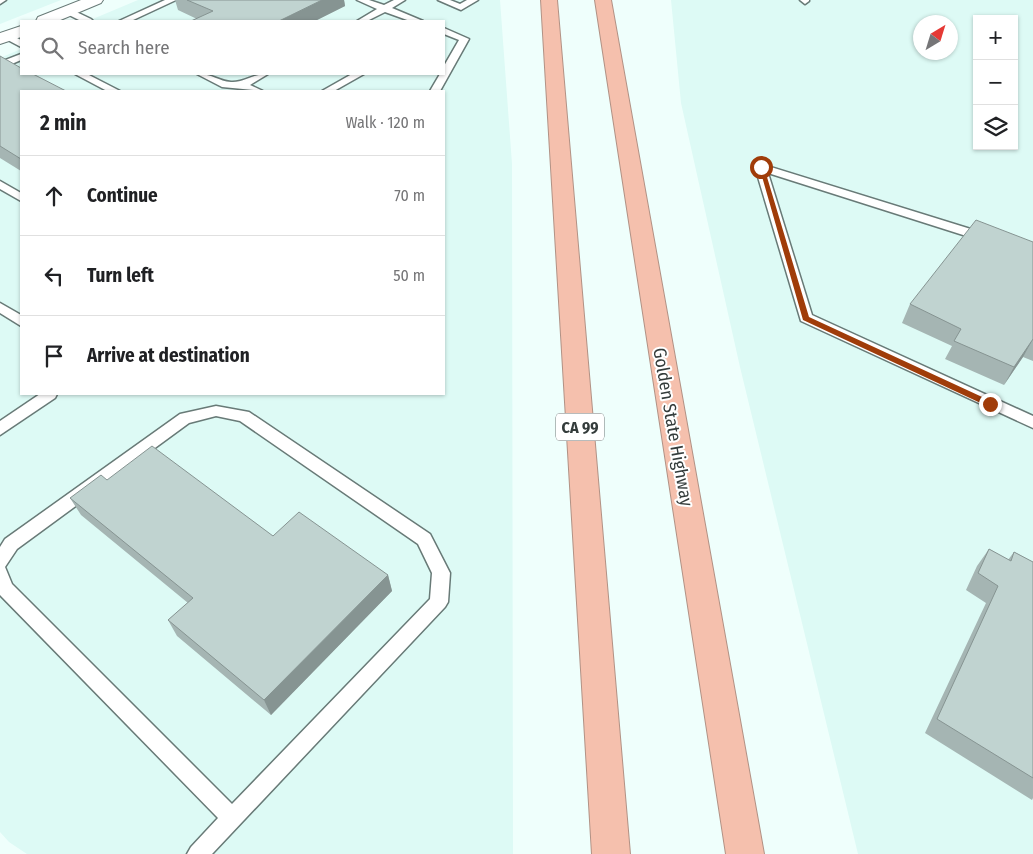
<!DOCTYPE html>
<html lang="en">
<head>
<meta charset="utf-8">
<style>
  body { margin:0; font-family:"Fira Sans Condensed",sans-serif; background:#f6f6f6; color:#202124 }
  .controls { position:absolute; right:15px; top:15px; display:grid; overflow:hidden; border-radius:0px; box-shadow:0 1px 4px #0004 }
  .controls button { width:45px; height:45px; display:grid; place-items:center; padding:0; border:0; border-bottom:1px solid #e0e0e0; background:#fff; color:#202124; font:25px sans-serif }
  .compass { position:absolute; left:913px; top:15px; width:45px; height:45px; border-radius:50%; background:#fff; box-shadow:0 1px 4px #0004; rotate:38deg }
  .stop { position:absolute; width:15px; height:15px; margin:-11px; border:4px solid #a03c09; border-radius:50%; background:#fff }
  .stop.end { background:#a03c09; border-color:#fff; box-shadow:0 1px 5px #0008 }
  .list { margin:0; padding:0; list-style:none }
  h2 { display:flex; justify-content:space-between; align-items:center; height:65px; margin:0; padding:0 20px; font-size:21px }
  h2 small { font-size:16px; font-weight:400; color:#757577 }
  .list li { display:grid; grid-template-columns:32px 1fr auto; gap:15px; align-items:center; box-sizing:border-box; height:80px; padding:0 20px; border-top:1px solid #e0e0e0 }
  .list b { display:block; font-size:19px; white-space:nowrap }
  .list em { font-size:16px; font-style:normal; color:#757577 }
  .icon { flex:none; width:28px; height:28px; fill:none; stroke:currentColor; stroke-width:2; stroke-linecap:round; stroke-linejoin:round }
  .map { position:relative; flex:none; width:1033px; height:854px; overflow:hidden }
  .search { position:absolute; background:#fff; box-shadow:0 1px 4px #0004; left:20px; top:20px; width:425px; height:55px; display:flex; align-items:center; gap:12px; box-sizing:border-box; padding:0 18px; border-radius:0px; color:#757577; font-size:19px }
  .panel { position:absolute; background:#fff; box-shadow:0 1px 4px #0004; left:20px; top:90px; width:425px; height:305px; border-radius:0px }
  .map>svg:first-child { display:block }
  .built { fill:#ddfaf5; fill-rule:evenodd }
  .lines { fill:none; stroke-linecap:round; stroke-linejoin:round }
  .lane-casing { stroke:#687a77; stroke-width:3 }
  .street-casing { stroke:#687a77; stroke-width:2 }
  .highway-casing { stroke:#b19285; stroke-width:2 }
  .lane { fill:#fff; fill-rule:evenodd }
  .street { fill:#fff; fill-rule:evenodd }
  .highway { fill:#f5c0ad; fill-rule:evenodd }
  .wall { fill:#a5b5b3 }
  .shaded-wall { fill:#869492 }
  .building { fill:#c0d3d0; stroke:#869492 }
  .route { fill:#a03c09 }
  .labels { text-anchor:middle; stroke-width:4; stroke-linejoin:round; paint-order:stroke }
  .shield { fill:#fff; stroke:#717676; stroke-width:1 }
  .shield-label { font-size:16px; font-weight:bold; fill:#343c3b }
  .street-label { font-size:18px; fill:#343c3b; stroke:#fff }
</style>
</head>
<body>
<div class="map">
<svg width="1033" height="854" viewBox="0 0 1033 854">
  <rect width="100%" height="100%" fill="#effffc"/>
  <g class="built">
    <path d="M0,0H61L0,24Z"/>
    <path d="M138,0H500L512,164L513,854H27L9,842L0,832V58L21,49V74H444V21H88ZM21,91H444V394H21Z"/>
    <path d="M671,0H1033V854H858L740,367L681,103ZM977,19H1014V146H977ZM920,22H950V52H920Z"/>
  </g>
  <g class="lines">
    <g class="lane-casing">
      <g id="lane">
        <path d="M0,0H6L0,4Z"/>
        <path d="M165,0H176L131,21H119Z"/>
        <path d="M357,0H369L384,5L394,0H405L392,8L423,21H410L385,12L367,21H357L377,9Z"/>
        <path d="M438,0H450L460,4L467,0H478L461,10Z"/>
        <path d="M800,0H809V1L805,4Z"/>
        <path d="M68,8L91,19L93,21H81L65,13V9Z"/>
        <path d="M444,28L469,39L440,91H430L440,74H444V66L459,40L444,34Z"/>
        <path d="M7,33L21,40V47L4,38V34Z"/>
        <path d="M21,54V60L0,69V62Z"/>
        <path d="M75,74H87L120,91H107Z"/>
        <path d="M197,74C211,73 218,81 231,82C245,83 254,73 268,74L250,85L263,91L222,87Z"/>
        <path d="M352,74H364L334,91H322Z"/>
        <path d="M761,164L990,235L992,238L990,241H982L768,173L812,315L1033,416V428L801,321L755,167Z"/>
        <path d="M0,181L21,193V201L0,189Z"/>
        <path d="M0,303L21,315V326L0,313Z"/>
        <path d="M40,394H57L55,398L0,435V421Z"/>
        <path d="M216,406L249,412L430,534L450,573L448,602L445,607L212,854H187L191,847L218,818L0,595V547L5,539L180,414ZM216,416L240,421L418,544L432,573L430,599L232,804L12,584L5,567L17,549L189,423Z"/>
      </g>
    </g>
    <g class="street-casing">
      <g id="street">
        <path d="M81,0H103L101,3L58,21H36L38,17Z"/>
        <path d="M21,26V37L0,44V33Z"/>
      </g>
    </g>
    <g class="highway-casing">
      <g id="highway">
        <path d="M541,0H557L630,854H592Z"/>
        <path d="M595,0H611L764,854H726Z"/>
      </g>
    </g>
    <use href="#lane" class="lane"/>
    <use href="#street" class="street"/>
    <use href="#highway" class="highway"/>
  </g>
  <g class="wall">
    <path d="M175,0H344L345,6L315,21H191L197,19L178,10Z"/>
    <path d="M0,56L21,91V171L0,158Z"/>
    <path d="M1033,242V361L1023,357L1004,385L945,359L952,346L902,323L910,304Z"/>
    <path d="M107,480L388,575L392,591L271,715L177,636L168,620L188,603L81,515L70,498Z"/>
    <path d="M989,549L1008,560L1014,552L1033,562V798L1032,800L925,733L986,603L966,590L977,566Z"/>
  </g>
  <g class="shaded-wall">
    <path d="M322,0H344L345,6L315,21H279Z"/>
    <path d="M1033,339L1023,357L1004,385L1014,367Z"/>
    <path d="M388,575L392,591L271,715L264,700Z"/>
  </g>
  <g class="building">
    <path d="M187,0H322L279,21H191L213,11Z"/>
    <path d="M0,56L21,68V74H33L66,91H21V159L0,146Z"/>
    <path d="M976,220L1033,242V339L1014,367L954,341L961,329L910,304Z"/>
    <path d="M152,446L273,536L299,512L388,575L264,700L168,620L193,598L70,498L101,475L107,480Z"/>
    <path d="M989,549L1011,561L1014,552L1033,562V778L937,719L998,586L978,573Z"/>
  </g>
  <path class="route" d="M759,166L764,167L809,317L993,402V406H987L803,320Z"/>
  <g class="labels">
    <rect class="shield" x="556" y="413.5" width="48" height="27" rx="4"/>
    <g class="shield-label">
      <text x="580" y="433">CA 99</text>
    </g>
    <g class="street-label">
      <text transform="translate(673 427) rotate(80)" y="6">Golden State Highway</text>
    </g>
  </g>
</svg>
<div class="controls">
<button>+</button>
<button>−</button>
<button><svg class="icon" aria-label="layers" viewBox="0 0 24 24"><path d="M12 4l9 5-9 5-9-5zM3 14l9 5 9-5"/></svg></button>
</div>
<svg class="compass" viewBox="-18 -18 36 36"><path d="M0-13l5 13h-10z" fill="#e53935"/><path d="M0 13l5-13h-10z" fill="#757577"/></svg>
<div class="stop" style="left:761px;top:167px"></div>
<div class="stop end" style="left:990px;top:404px"></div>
<div class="search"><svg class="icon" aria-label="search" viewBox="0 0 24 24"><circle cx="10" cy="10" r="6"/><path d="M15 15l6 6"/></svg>Search here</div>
<section class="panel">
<h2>2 min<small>Walk · 120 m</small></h2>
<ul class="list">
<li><svg class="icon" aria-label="ahead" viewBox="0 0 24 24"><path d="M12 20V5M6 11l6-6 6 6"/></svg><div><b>Continue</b></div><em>70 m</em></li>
<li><svg class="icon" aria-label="left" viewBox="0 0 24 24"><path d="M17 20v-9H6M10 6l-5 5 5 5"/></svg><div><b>Turn left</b></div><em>50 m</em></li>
<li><svg class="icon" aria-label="arrive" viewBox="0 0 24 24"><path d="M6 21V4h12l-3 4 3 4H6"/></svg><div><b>Arrive at destination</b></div></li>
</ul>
</section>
</div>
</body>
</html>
